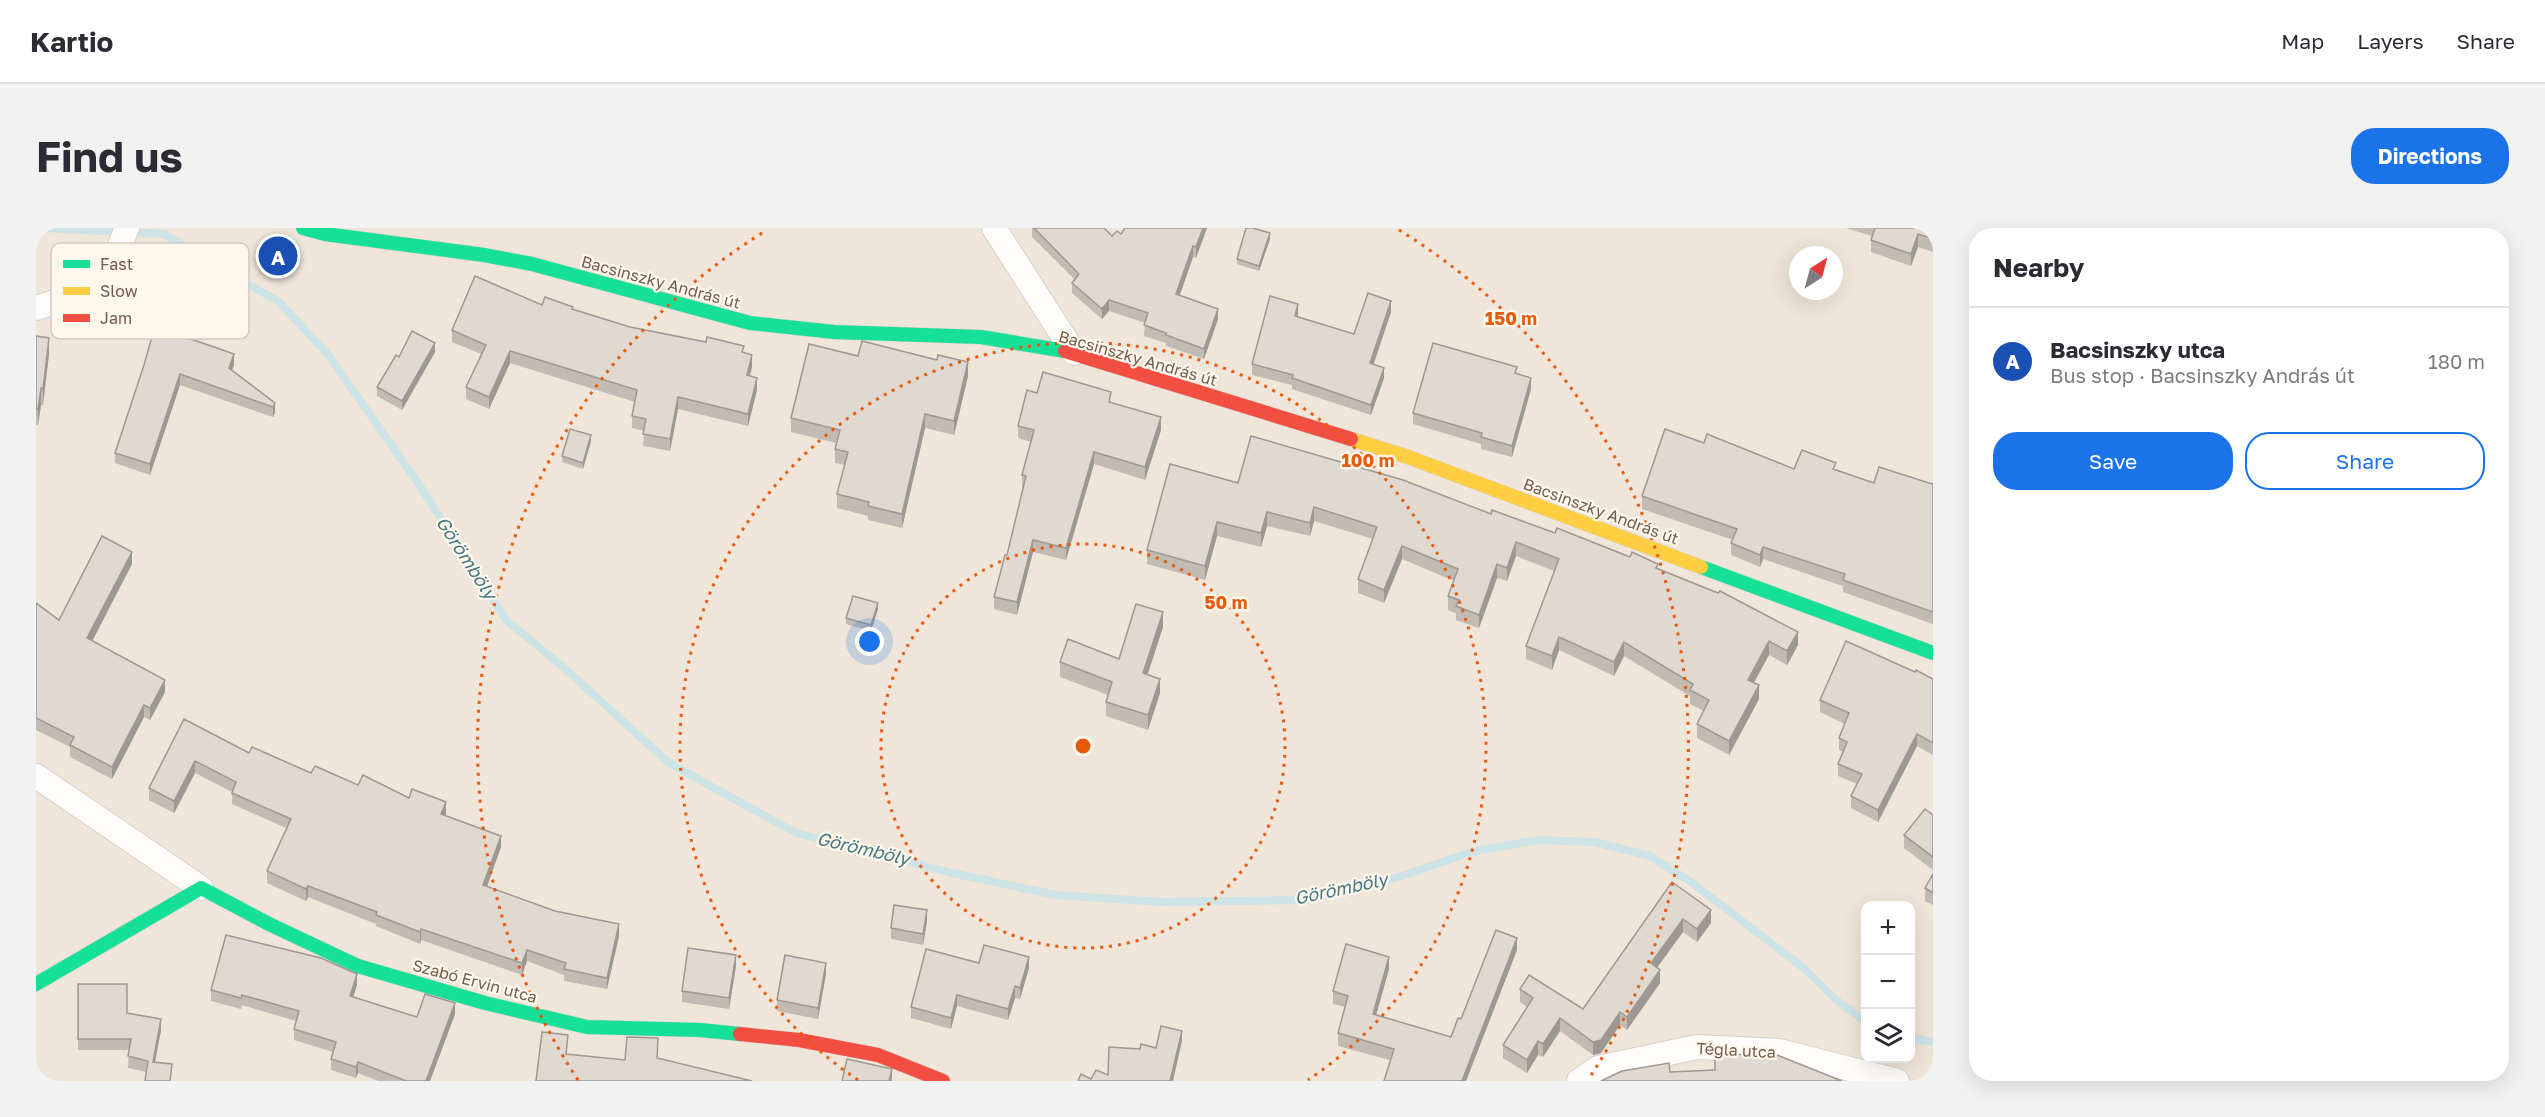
<!DOCTYPE html>
<html lang="en">
<head>
<meta charset="utf-8">
<style>
  body { margin:0; font-family:"Golos Text",sans-serif; background:#f2f2f3; color:#2b2b33 }
  .controls { position:absolute; right:18px; bottom:18px; display:grid; overflow:hidden; border-radius:12px; box-shadow:0 6px 24px #0002 }
  .controls button { width:54px; height:54px; display:grid; place-items:center; padding:0; border:0; border-bottom:2px solid #e1e1e2; background:#fff; color:#2b2b33; font:30px sans-serif }
  .compass { position:absolute; left:1753px; top:18px; width:54px; height:54px; border-radius:50%; background:#fff; box-shadow:0 6px 24px #0002; rotate:36deg }
  .you { position:absolute; left:834px; top:414px; width:21px; height:21px; margin:-15px; border:4px solid #fff; border-radius:50%; background:#1a73e8; box-shadow:0 0 0 9px #1a73e833 }
  .badge { display:grid; place-items:center; width:39px; height:39px; border-radius:50%; background:#1a73e8; color:#fff; font-size:20px; font-weight:700 }
  .pin { position:absolute; translate:-50% -50%; border:3px solid #fff; box-shadow:0 2px 6px #0006 }
  .list { margin:0; padding:0; list-style:none }
  h2 { display:flex; justify-content:space-between; align-items:center; height:78px; margin:0; padding:0 24px; font-size:26px }
  h2 small { font-size:20px; font-weight:400; color:#7c7c81 }
  .list li { display:grid; grid-template-columns:39px 1fr auto; gap:18px; align-items:center; box-sizing:border-box; height:108px; padding:0 24px; border-top:2px solid #e1e1e2 }
  .list b { display:block; font-size:22px; white-space:nowrap }
  .list p { margin:0; font-size:20px; white-space:nowrap; color:#7c7c81 }
  .list em { font-size:20px; font-style:normal; color:#7c7c81 }
  .actions { display:flex; gap:12px; padding:18px 24px }
  .actions a { flex:1; padding:14px 0; border:2px solid #1a73e8; border-radius:24px; text-align:center; font-size:21px; color:#1a73e8 }
  .actions .main { background:#1a73e8; color:#fff }
  .icon { flex:none; width:33px; height:33px; fill:none; stroke:currentColor; stroke-width:2; stroke-linecap:round; stroke-linejoin:round }
  .map { position:relative; flex:none; width:1897px; height:853px; overflow:hidden; border-radius:24px }
  header { display:flex; align-items:center; gap:36px; box-sizing:border-box; height:84px; padding:0 30px; background:#fff; border-bottom:2px solid #e1e1e2 }
  header strong { font-size:28px }
  nav { display:flex; gap:33px; margin-inline-start:auto; font-size:21px }
  .intro { display:flex; align-items:center; justify-content:space-between; box-sizing:border-box; height:144px; padding:0 36px }
  h1 { margin:0; font-size:42px }
  .button { padding:15px 27px; border-radius:24px; background:#1a73e8; color:#fff; font-size:21px; font-weight:700 }
  main { display:flex; gap:36px; padding:0 36px }
  aside { flex:1; background:#fff; border-radius:24px; box-shadow:0 6px 24px #0002 }
  .map>svg:first-child { display:block }
  .residential { fill:#efe6d9; fill-rule:evenodd }
  .lines { fill:none; stroke-linecap:round; stroke-linejoin:round }
  .stream { stroke:#cde3e5; stroke-width:8 }
  .lane-casing { stroke:#d5d0c9; stroke-width:14 }
  .street-casing { stroke:#d5d0c9; stroke-width:26 }
  .fast-casing { stroke:#d6d0c9; stroke-width:15 }
  .slow-casing { stroke:#d6d0c9; stroke-width:15 }
  .jam-casing { stroke:#d6d0c9; stroke-width:15 }
  .lane { stroke:#fefdfc; stroke-width:12 }
  .street { stroke:#fefdfc; stroke-width:24 }
  .fast { stroke:#16e098; stroke-width:14 }
  .slow { stroke:#ffcf43; stroke-width:14 }
  .jam { stroke:#f24e42; stroke-width:14 }
  .wall { fill:#c1bbb4 }
  .shaded-wall { fill:#9d9892 }
  .building { fill:#e0d9d1; stroke:#9d9892; stroke-width:1.5 }
  .ring { fill:none; stroke:#e8590c; stroke-width:3; stroke-dasharray:3 6 }
  .labels { text-anchor:middle; stroke-width:4.5; stroke-linejoin:round; paint-order:stroke }
  .street-label { font-size:16px; fill:#735c4d; stroke:#fef8ec }
  .water-label { font-size:18px; font-style:italic; fill:#477785; stroke:#fef8ec }
  .key { fill:#fef8ec; stroke:#d4c9bc; stroke-width:1.5 }
  .key-label { font-size:16px; fill:#735c4d }
  .centre { fill:#e8590c; stroke:#fef8ec; stroke-width:3 }
  .ring-label { font-size:18px; text-anchor:middle; font-weight:bold; fill:#e8590c; stroke:#fef8ec; stroke-width:4.5; stroke-linejoin:round; paint-order:stroke }
</style>
</head>
<body>
<header>
<strong>Kartio</strong>
<nav><a>Map</a><a>Layers</a><a>Share</a></nav>
</header>
<div class="intro"><h1>Find us</h1><a class="button">Directions</a></div>
<main>
<div class="map">
<svg width="1897" height="853" viewBox="0 0 1897 853">
  <rect width="100%" height="100%" fill="#f6f3eb"/>
  <path class="residential" d="M0,0H1897V853H0ZM1762,27H1798V63H1762ZM1830,678H1874V830H1830Z"/>
  <g class="lines">
    <g class="stream">
      <path d="M8,0L128,6L243,74L290,124L382,255L470,392L526,438L633,535L760,605L916,645L1020,667L1126,674L1271,672L1366,648L1435,624L1502,612L1558,614L1614,628L1655,654L1769,741L1800,772L1830,794"/>
      <path d="M1874,810L1897,814"/>
    </g>
    <g class="lane-casing">
      <path id="lane" d="M58,54L151,74"/>
    </g>
    <g class="street-casing">
      <g id="street">
        <path d="M958,0L1038,125"/>
        <path d="M0,80C25,73 61,58 76,35C82,25 86,11 91,0"/>
        <path d="M0,548L165,660"/>
        <path d="M1543,853L1562,840L1661,819L1743,823L1861,853"/>
      </g>
    </g>
    <g class="fast-casing">
      <g id="fast">
        <path d="M267,0L289,6L448,27L496,36L714,95L798,104L945,109L1029,123"/>
        <path d="M1665,339L1897,425"/>
        <path d="M0,756L165,660L233,696L322,738L449,775L551,799L664,802L704,806"/>
      </g>
    </g>
    <g class="slow-casing">
      <path id="slow" d="M1315,211L1372,229L1665,339"/>
    </g>
    <g class="jam-casing">
      <g id="jam">
        <path d="M1029,123L1315,211"/>
        <path d="M704,806L763,812L842,827L907,853"/>
      </g>
    </g>
    <use href="#lane" class="lane"/>
    <use href="#street" class="street"/>
    <use href="#fast" class="fast"/>
    <use href="#slow" class="slow"/>
    <use href="#jam" class="jam"/>
  </g>
  <g class="wall">
    <path d="M996,0H1068L1076,8L1085,6L1089,0H1171L1160,30L1157,29L1144,67L1182,91L1168,131L1130,118V115L1108,108L1109,95L1073,83L1066,91L1036,65V55L1038,51L996,9Z"/>
    <path d="M1810,0H1897V24L1882,19L1875,38L1835,24V12L1836,8Z"/>
    <path d="M1234,11L1223,43L1201,36V31Z"/>
    <path d="M506,77L537,82L594,99L708,125L716,139L713,148L721,162L712,198L642,181L634,223L607,218L608,203L596,200V188L599,174L474,135L453,181L430,171V159L445,126L416,114V102Z"/>
    <path d="M1355,84L1338,136L1348,150L1335,187L1256,161V157L1216,147V136L1262,87V89L1318,106Z"/>
    <path d="M0,108L13,126L7,177H5L2,197H0Z"/>
    <path d="M153,111L198,137L196,142L239,175V185L237,189L144,157L114,247L79,235V225Z"/>
    <path d="M399,124L366,182L341,168V159L363,129Z"/>
    <path d="M822,128L932,148L918,207L889,200L866,300L832,292V288L801,280V266L809,237L799,235V221L800,215L755,204V190Z"/>
    <path d="M1481,146L1495,161L1476,229L1445,221V216L1377,196V185Z"/>
    <path d="M1001,165L1075,174L1125,202L1109,252L1058,236L1030,332L997,324L981,387L958,381V369L971,327L987,259H986V247L995,214L982,210V198Z"/>
    <path d="M555,213L547,241L526,234V228Z"/>
    <path d="M1668,215L1758,241H1800L1838,255L1896,256L1897,255V396L1807,364V358L1727,331L1724,339L1695,327V315L1697,312L1606,281V268Z"/>
    <path d="M1202,255L1455,286L1519,305L1622,340L1762,417L1751,437L1733,427L1718,455L1723,471L1693,527L1661,510V496L1668,483L1654,476V468L1588,428L1578,448L1523,422L1516,442L1490,431V418L1518,343L1480,328L1471,353L1461,350L1443,400L1420,392V385L1412,382V368L1418,353L1366,331L1348,375L1322,365V351L1337,311L1278,293L1274,308L1231,298L1225,319L1181,308L1169,352L1111,336V322Z"/>
    <path d="M96,336L56,413L129,464L114,492L108,489L76,551L34,529V519L0,502V375L23,392Z"/>
    <path d="M842,381L835,403L810,396V390Z"/>
    <path d="M1127,399L1112,446L1124,465L1112,502L1070,488V474L1072,467L1024,449V434L1083,431Z"/>
    <path d="M1879,444L1897,451V527L1881,518L1842,594L1815,580V568L1821,556L1802,548V536L1807,524L1803,522V510L1809,496L1784,484V472Z"/>
    <path d="M148,491L213,525L275,545L373,570L410,586L409,587L465,619L451,659L583,708L571,761L528,753V747L491,733L486,747L385,712L384,716L340,698V696L272,669L270,673L231,655V643L250,600L196,576V564L159,545L138,585L113,572V560Z"/>
    <path d="M1897,587V642L1868,620V607Z"/>
    <path d="M1897,646V677L1889,673V660Z"/>
    <path d="M1636,654L1675,695L1661,714L1647,704L1621,739L1624,755L1591,802L1584,797L1565,825L1557,827L1524,803L1507,829L1502,827L1491,845L1467,830V817L1491,779L1484,774V761L1547,781Z"/>
    <path d="M891,693L887,717L855,711V700Z"/>
    <path d="M1481,722L1430,853H1348L1354,832L1302,818V805L1309,779L1297,776V763L1353,741L1340,787L1415,809L1425,791Z"/>
    <path d="M943,735L993,740L984,771L979,770L972,792L921,778L915,801L875,790V779Z"/>
    <path d="M700,738L693,781L646,774V763Z"/>
    <path d="M790,746L782,791L741,783V772Z"/>
    <path d="M42,756L91,785L125,802L119,834L136,847L110,844L92,840L93,822H42Z"/>
    <path d="M321,757L317,769L381,789L419,786L394,853H342L322,845L320,850L295,842V831L297,824L258,812V801L260,793L206,777L205,781L175,773V762Z"/>
  </g>
  <g class="shaded-wall">
    <path d="M1167,0H1171L1160,30V19Z"/>
    <path d="M1234,5V11L1223,43V38Z"/>
    <path d="M1882,6V19L1875,38V26Z"/>
    <path d="M1157,18V29L1140,77V66Z"/>
    <path d="M1073,72V83L1066,91V81Z"/>
    <path d="M1355,73V84L1334,146V135Z"/>
    <path d="M1262,76V87L1259,99V88Z"/>
    <path d="M1182,81V91L1168,131V121Z"/>
    <path d="M13,110V126L7,177V161Z"/>
    <path d="M399,115V124L366,182V173Z"/>
    <path d="M474,123V135L453,181V169Z"/>
    <path d="M198,126V137L193,151V140Z"/>
    <path d="M716,127V139L711,159V147Z"/>
    <path d="M932,134V148L918,207V193Z"/>
    <path d="M1348,140V150L1335,187V177Z"/>
    <path d="M144,146V157L114,247V236Z"/>
    <path d="M721,150V162L712,198V186Z"/>
    <path d="M1495,150V161L1476,229V218Z"/>
    <path d="M5,160V177L2,197V181Z"/>
    <path d="M642,169V181L634,223V211Z"/>
    <path d="M239,175V185L237,189V179Z"/>
    <path d="M889,186V200L866,300V286Z"/>
    <path d="M1125,189V202L1109,252V239Z"/>
    <path d="M555,207V213L547,241V235Z"/>
    <path d="M1058,224V236L1030,332V320Z"/>
    <path d="M1278,279V293L1274,308V295Z"/>
    <path d="M1231,284V298L1225,319V305Z"/>
    <path d="M1181,294V308L1169,352V338Z"/>
    <path d="M997,312V324L981,387V374Z"/>
    <path d="M1480,314V328L1471,353V340Z"/>
    <path d="M1366,318V331L1348,375V362Z"/>
    <path d="M1727,319V331L1724,339V327Z"/>
    <path d="M96,324V336L51,423V410Z"/>
    <path d="M1461,336V350L1443,400V387Z"/>
    <path d="M842,375V381L835,403V397Z"/>
    <path d="M1127,384V399L1107,460V445Z"/>
    <path d="M1762,404V417L1751,437V423Z"/>
    <path d="M1523,409V422L1516,442V428Z"/>
    <path d="M1733,413V427L1712,465V452Z"/>
    <path d="M1588,414V428L1578,448V434Z"/>
    <path d="M1124,451V465L1112,502V487Z"/>
    <path d="M129,452V464L114,492V480Z"/>
    <path d="M1723,457V471L1693,527V513Z"/>
    <path d="M108,477V489L76,551V539Z"/>
    <path d="M1881,506V518L1842,594V582Z"/>
    <path d="M159,533V545L138,585V573Z"/>
    <path d="M410,574V586L405,597V586Z"/>
    <path d="M465,608V619L447,669V657Z"/>
    <path d="M272,658V669L270,673V661Z"/>
    <path d="M891,682V693L887,717V706Z"/>
    <path d="M1675,682V695L1661,714V701Z"/>
    <path d="M1647,691V704L1615,748V735Z"/>
    <path d="M583,696V708L571,761V750Z"/>
    <path d="M385,701V712L384,716V704Z"/>
    <path d="M1481,710V722L1430,853H1426Z"/>
    <path d="M491,722V733L486,747V735Z"/>
    <path d="M700,727V738L693,781V770Z"/>
    <path d="M993,729V740L984,771V760Z"/>
    <path d="M1353,729V741L1337,798V786Z"/>
    <path d="M790,735V746L782,791V780Z"/>
    <path d="M1624,742V755L1591,802V789Z"/>
    <path d="M321,746V757L314,779V768Z"/>
    <path d="M979,758V770L972,792V781Z"/>
    <path d="M921,767V778L915,801V790Z"/>
    <path d="M419,775V786L394,853H390Z"/>
    <path d="M1584,784V797L1565,825L1557,827V814Z"/>
    <path d="M1524,790V803L1507,829V816Z"/>
    <path d="M125,791V802L117,845V834Z"/>
    <path d="M1146,803V813L1137,853H1134Z"/>
    <path d="M1502,813V827L1491,845V832Z"/>
    <path d="M322,834V845L320,850V839Z"/>
    <path d="M856,841V853H853Z"/>
  </g>
  <g class="building">
    <path d="M998,0H1068L1076,8L1081,3L1085,6L1089,0H1167L1160,19L1157,18L1140,66L1182,81L1168,121L1130,107V105L1108,97L1112,85L1073,72L1066,81L1036,55L1043,46Z"/>
    <path d="M1210,0H1217L1234,5L1223,38L1201,31Z"/>
    <path d="M1839,0H1897V11L1882,6L1875,26L1835,12Z"/>
    <path d="M439,48L506,77L509,69L537,79L536,81L594,99L670,114L671,109L708,118L706,124L716,127L711,147L721,150L712,186L642,169L634,211L607,206L610,191L596,188L601,162L474,123L453,169L430,159L450,117L416,102Z"/>
    <path d="M1332,65L1355,73L1334,135L1348,140L1335,177L1256,150L1257,147L1216,136L1234,68L1262,76L1259,88L1318,106Z"/>
    <path d="M119,98L153,108L152,110L198,126L193,140L239,175L237,179L144,146L114,236L79,225L108,137Z"/>
    <path d="M376,103L399,115L366,173L341,159L360,127L363,129Z"/>
    <path d="M0,108L13,110L7,161L5,160L2,181H0Z"/>
    <path d="M826,113L901,132L902,127L932,134L918,193L889,186L866,286L832,278L833,274L801,266L812,224L799,221L804,202L755,190L773,116L822,128Z"/>
    <path d="M1397,115L1481,139L1479,145L1495,150L1476,218L1445,209L1446,205L1377,185Z"/>
    <path d="M1007,144L1075,164L1073,174L1125,189L1109,239L1058,224L1030,320L997,312L981,374L958,369L969,327H971L990,248L986,247L998,202L982,198L991,162L1001,165Z"/>
    <path d="M534,201L555,207L547,235L526,228Z"/>
    <path d="M1629,201L1668,215L1671,206L1758,241L1766,222L1800,235L1797,241L1838,255L1843,239L1896,256L1897,255V384L1807,352L1809,346L1727,319L1724,327L1695,315L1701,301L1606,268Z"/>
    <path d="M1215,208L1367,252L1455,286L1456,282L1519,305L1521,300L1594,329L1596,324L1622,336L1620,340L1682,365L1684,363L1762,404L1751,423L1733,413L1712,452L1723,457L1693,513L1661,496L1673,472L1654,462L1657,456L1588,414L1578,434L1523,409L1516,428L1490,418L1523,331L1480,314L1471,340L1461,336L1443,387L1420,378L1423,372L1412,368L1422,341L1366,318L1348,362L1322,351L1341,299L1278,279L1274,295L1231,284L1225,305L1181,294L1169,338L1111,322L1134,236L1202,255Z"/>
    <path d="M66,308L96,324L51,410L129,452L114,480L108,477L76,539L34,517L38,509L0,490V375L23,392Z"/>
    <path d="M817,368L842,375L835,397L810,390Z"/>
    <path d="M1100,376L1127,384L1107,445L1124,451L1112,487L1070,474L1076,454L1024,434L1032,411L1083,431Z"/>
    <path d="M1810,413L1879,444L1880,442L1897,451V515L1881,506L1842,582L1815,568L1826,546L1802,536L1811,514L1803,510L1813,485L1784,472Z"/>
    <path d="M148,491L213,525L216,519L275,545L279,538L322,557L327,547L373,570L376,561L410,574L405,586L465,608L447,657L519,683L583,696L571,750L528,741L530,735L491,722L486,735L385,701L384,704L340,687L341,684L272,658L270,661L231,643L255,591L196,565L200,554L159,533L138,573L113,560Z"/>
    <path d="M1889,581L1897,587V629L1868,607Z"/>
    <path d="M1897,646V665L1889,660Z"/>
    <path d="M1636,654L1675,682L1661,701L1647,691L1615,735L1624,742L1591,789L1584,784L1565,812L1557,814L1524,790L1507,816L1502,813L1491,832L1467,817L1497,770L1484,761L1493,747L1547,781Z"/>
    <path d="M858,677L891,682L887,706L855,700Z"/>
    <path d="M1460,702L1481,710L1426,853H1348L1358,821L1302,805L1312,768L1297,763L1310,716L1353,729L1337,786L1415,809L1422,790L1425,791Z"/>
    <path d="M190,707L285,730L321,746L314,768L381,789L389,766L419,775L390,853H370L322,834L320,839L295,831L300,814L258,801L263,783L206,767L205,770L175,762Z"/>
    <path d="M948,717L993,729L984,760L979,758L972,781L921,767L915,790L875,779L890,721L943,735Z"/>
    <path d="M652,720L700,727L693,770L646,763Z"/>
    <path d="M749,727L790,735L782,780L741,772Z"/>
    <path d="M42,756H91V785L125,791L117,834L136,836L134,853H109L112,833L92,828L95,811H42Z"/>
    <path d="M1125,798L1146,803L1134,853H1042L1045,846L1055,851L1060,842L1072,847L1073,819L1104,821L1105,816L1120,820Z"/>
    <path d="M506,804L532,807L530,826L589,832L591,809L622,810L621,830L716,853H500Z"/>
    <path d="M1679,826L1741,827L1806,853H1565L1586,843L1633,835L1634,844L1679,842Z"/>
    <path d="M811,831L856,841L853,853H806Z"/>
  </g>
  <g class="ring">
    <circle cx="1047" cy="518" r="202"/>
    <path d="M822 852A403 403 0 1 1 1272 852"/>
    <path d="M542 852A605 605 0 0 1 731 2M1363 2A605 605 0 0 1 1552 852"/>
  </g>
  <g class="labels">
    <g class="street-label">
      <text transform="translate(625 54) rotate(15)" y="6">Bacsinszky András út</text>
      <text transform="translate(1102 130) rotate(16)" y="6">Bacsinszky András út</text>
      <text transform="translate(1565 283) rotate(20)" y="6">Bacsinszky András út</text>
      <text transform="translate(439 753) rotate(15)" y="6">Szabó Ervin utca</text>
      <text transform="translate(1700 822) rotate(3)" y="6">Tégla utca</text>
    </g>
    <g class="water-label">
      <text transform="translate(430 330) rotate(57)" y="6">Görömböly</text>
      <text transform="translate(827 621) rotate(13)" y="6">Görömböly</text>
      <text transform="translate(1305 661) rotate(-12)" y="6">Görömböly</text>
    </g>
  </g>
  <rect x="15" y="15" width="198" height="96" rx="9" class="key"/>
  <rect x="27" y="32" width="27" height="8" fill="#16e098"/>
  <rect x="27" y="59" width="27" height="8" fill="#ffcf43"/>
  <rect x="27" y="86" width="27" height="8" fill="#f24e42"/>
  <g class="key-label">
    <text x="64" y="42">Fast</text>
    <text x="64" y="69">Slow</text>
    <text x="64" y="96">Jam</text>
  </g>
  <circle cx="1047" cy="518" r="9" class="centre"/>
  <g class="ring-label">
    <text x="1475" y="97">150 m</text>
    <text x="1332" y="239">100 m</text>
    <text x="1190" y="381">50 m</text>
  </g>
</svg>
<div class="controls">
<button>+</button>
<button>−</button>
<button><svg class="icon" aria-label="layers" viewBox="0 0 24 24"><path d="M12 4l9 5-9 5-9-5zM3 14l9 5 9-5"/></svg></button>
</div>
<svg class="compass" viewBox="-18 -18 36 36"><path d="M0-13l5 13h-10z" fill="#e53935"/><path d="M0 13l5-13h-10z" fill="#7c7c81"/></svg>
<div class="you"></div>
<div class="pin badge" style="left:242px;top:28px;background:#1a4fb4">A</div>
</div>
<aside>
<h2>Nearby<small></small></h2>
<ul class="list">
<li><span class="badge" style="background:#1a4fb4">A</span><div><b>Bacsinszky utca</b><p>Bus stop · Bacsinszky András út</p></div><em>180 m</em></li>
</ul>
<div class="actions"><a class="main">Save</a><a>Share</a></div>
</aside>
</main>
</body>
</html>
